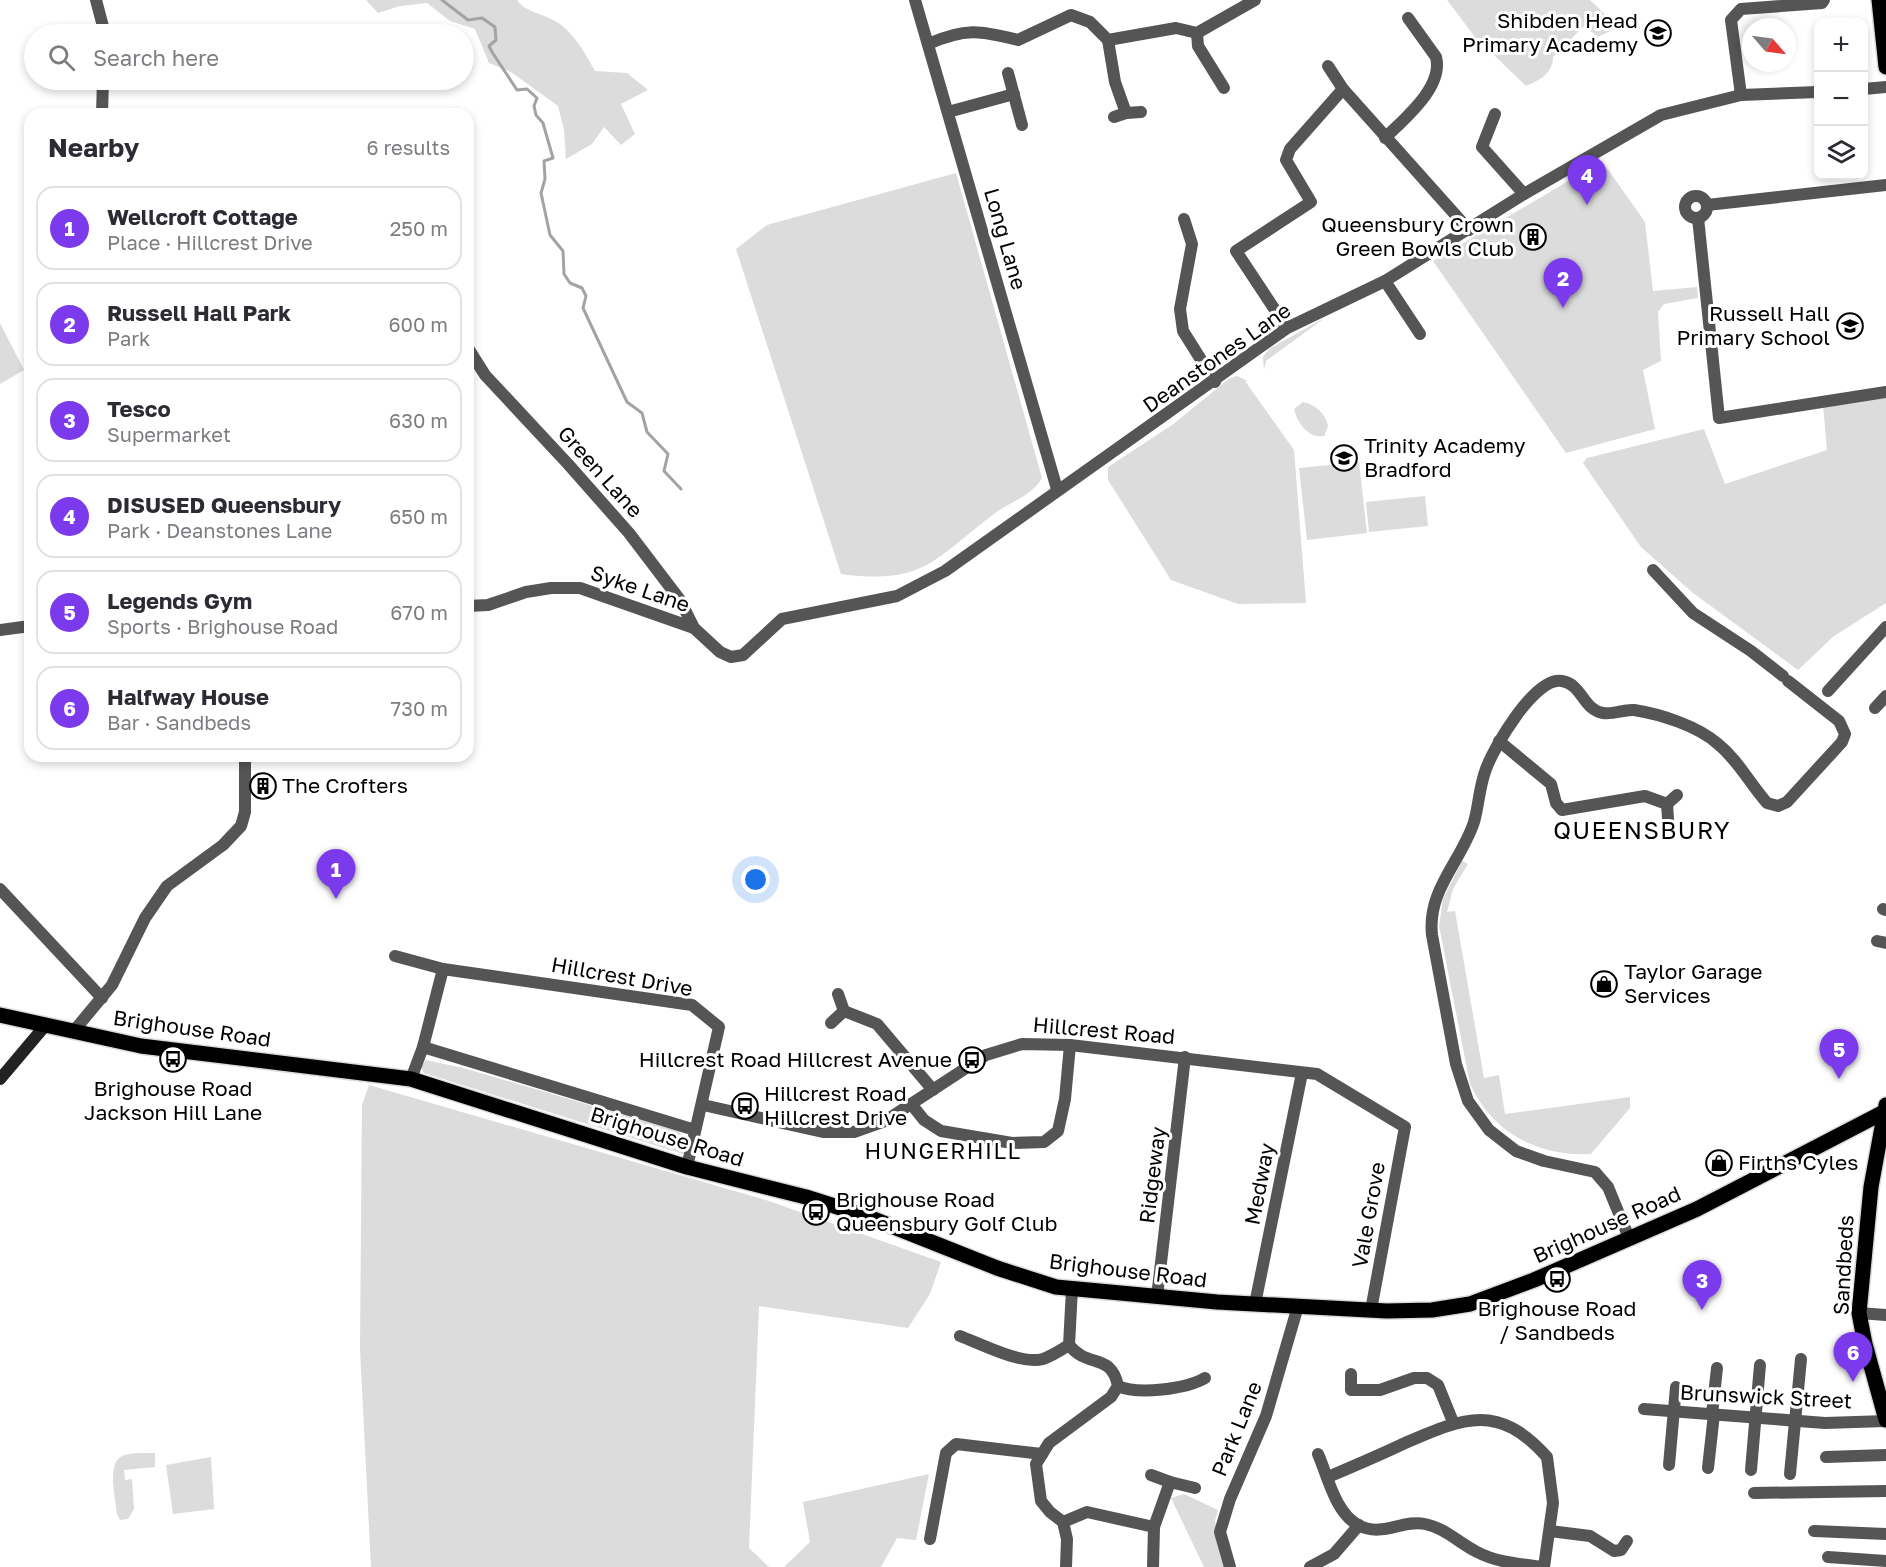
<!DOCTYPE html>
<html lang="en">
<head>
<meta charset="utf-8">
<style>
  body { margin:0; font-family:"Golos Text",sans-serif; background:#f7f7f7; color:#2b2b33 }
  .controls { position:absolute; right:18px; top:18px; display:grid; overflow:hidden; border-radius:12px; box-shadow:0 3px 9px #0003 }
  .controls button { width:54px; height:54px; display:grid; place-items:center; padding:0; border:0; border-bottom:2px solid #e1e1e2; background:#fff; color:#2b2b33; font:30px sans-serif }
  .compass { position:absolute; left:1742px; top:18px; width:54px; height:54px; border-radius:50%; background:#fff; box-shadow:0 3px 9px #0003; rotate:118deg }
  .you { position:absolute; left:756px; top:880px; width:21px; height:21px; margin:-15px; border:4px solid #fff; border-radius:50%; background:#1a73e8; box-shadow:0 0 0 9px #1a73e833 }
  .badge { display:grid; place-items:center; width:39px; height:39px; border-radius:50%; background:#7c3aed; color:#fff; font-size:20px; font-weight:700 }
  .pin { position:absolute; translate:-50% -50px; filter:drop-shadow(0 2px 3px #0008) }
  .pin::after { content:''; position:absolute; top:32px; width:21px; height:18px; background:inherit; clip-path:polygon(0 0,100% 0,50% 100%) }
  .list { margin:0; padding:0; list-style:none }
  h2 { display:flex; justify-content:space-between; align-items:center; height:78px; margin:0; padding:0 24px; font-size:26px }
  h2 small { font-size:20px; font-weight:400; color:#7c7c81 }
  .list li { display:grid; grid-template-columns:39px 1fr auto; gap:18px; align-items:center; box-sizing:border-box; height:84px; margin:0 12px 12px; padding:0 12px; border:2px solid #e1e1e2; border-radius:18px }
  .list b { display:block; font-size:22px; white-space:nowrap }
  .list p { margin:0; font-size:20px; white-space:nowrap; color:#7c7c81 }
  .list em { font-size:20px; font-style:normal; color:#7c7c81 }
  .icon { flex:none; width:33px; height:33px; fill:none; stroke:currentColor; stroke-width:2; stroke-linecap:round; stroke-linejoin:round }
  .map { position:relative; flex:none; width:1886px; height:1567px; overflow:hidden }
  .search { position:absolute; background:#fff; box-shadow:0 3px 9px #0003; left:24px; top:24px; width:450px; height:66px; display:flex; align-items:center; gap:15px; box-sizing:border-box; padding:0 21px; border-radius:33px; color:#7c7c81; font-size:22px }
  .panel { position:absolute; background:#fff; box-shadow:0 3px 9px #0003; left:24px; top:108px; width:450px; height:654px; border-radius:18px }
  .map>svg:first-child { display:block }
  .green { fill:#dcdcdc }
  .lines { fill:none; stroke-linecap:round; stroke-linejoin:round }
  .stream { stroke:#a3a3a3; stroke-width:3 }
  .primary-casing { stroke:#dbdbdb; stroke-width:18 }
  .street { stroke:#555; stroke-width:12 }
  .secondary { stroke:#222; stroke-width:12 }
  .primary { stroke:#000; stroke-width:15 }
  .labels { text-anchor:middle; stroke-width:6; stroke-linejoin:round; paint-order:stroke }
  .poi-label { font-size:21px; fill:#000; stroke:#fff; text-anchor:start }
  .street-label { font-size:21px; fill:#000; stroke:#fff }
  .neighbourhood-label { font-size:22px; letter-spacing:1.5px; fill:#000; stroke:#fff }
  .quarter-label { font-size:24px; letter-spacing:1.5px; fill:#000; stroke:#fff }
</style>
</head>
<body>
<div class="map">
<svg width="1886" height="1567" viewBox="0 0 1886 1567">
  <rect width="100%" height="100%" fill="#fff"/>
  <g class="green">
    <path d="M366,0H517C525,12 541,13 553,20C572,29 585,53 595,71L627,73L648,90L621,104L635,134L621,145L604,127L592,144L566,159L564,130L558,106L511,72L489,63L475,29L450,21L427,3L400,6L378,13Z"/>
    <path d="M1447,0H1590L1618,27L1598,37L1584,26L1553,57C1553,73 1540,80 1526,86L1475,37Z"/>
    <path d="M1602,161L1645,222L1653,291L1697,287L1698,298L1664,304L1658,312L1661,361L1643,370L1655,429L1566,453L1433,261Z"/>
    <path d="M956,173L1042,478C1031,497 1011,501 994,514C933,560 924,585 841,574L736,249L767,225Z"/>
    <path d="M1326,317L1266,361L1264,370L1263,357L1269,349Z"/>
    <path d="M0,323L24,370L0,384Z"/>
    <path d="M1237,376L1248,381H1245L1294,450L1306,603L1238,604L1171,580L1108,480V467L1172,425L1230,378Z"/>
    <path d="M1886,398V603L1834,636L1798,670L1693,593L1641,547L1583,463L1587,458L1704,429L1725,484L1827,450L1823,405Z"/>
    <path d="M1303,402C1316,405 1325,413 1328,426L1324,436C1309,439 1297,423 1294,409Z"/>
    <path d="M1359,462L1367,533L1307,540L1299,468Z"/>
    <path d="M1425,496L1428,526L1369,532L1366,502Z"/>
    <path d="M1462,861L1468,864L1453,889L1447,912L1455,911L1484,1078L1499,1075L1505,1114L1630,1097V1108L1591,1154C1539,1157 1492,1133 1470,1084L1439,926L1443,899Z"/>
    <path d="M426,1060L467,1069L678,1131L688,1139L687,1150L683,1154L424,1073L421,1067Z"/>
    <path d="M369,1085L769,1201L941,1262L930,1294L908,1328L759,1306L749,1548L769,1567H371L360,1349L362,1105Z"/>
    <path d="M155,1453V1467L124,1470L125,1480L132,1479L134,1509L128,1519L120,1520L117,1514C116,1499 106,1464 122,1456C131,1452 145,1453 155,1453Z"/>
    <path d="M211,1457L214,1509L173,1514L166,1465Z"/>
    <path d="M929,1474L916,1540L897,1538L881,1567H784L810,1542L803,1502Z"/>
    <path d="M1184,1494L1218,1510L1215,1521L1226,1567H1204L1171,1498Z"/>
  </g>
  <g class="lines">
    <path class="stream" d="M442,0L468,20L482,18L495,27L496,40L489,46L492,52L517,90L527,89L537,98L534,106L536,115L543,123L553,158L544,161L545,179L541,193L550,235L563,251L564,274L570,283L582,288L586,296L583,308L627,402L642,413L647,432L668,454L664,471L681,489"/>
    <g class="primary-casing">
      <g id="primary">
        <path d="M1879,0L1886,67"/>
        <path d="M0,1015L141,1046L411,1079L687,1167L806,1197L866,1216L997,1268L1056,1287L1217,1302L1387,1311L1432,1310L1470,1304L1534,1280L1697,1209L1886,1111"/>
        <path d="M1886,1105L1871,1187L1859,1313L1865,1344L1886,1420"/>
      </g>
    </g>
    <g class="street">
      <path d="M96,0L105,34"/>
      <path d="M915,0L1057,489"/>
      <path d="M1197,33L1198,46L1224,88"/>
      <path d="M1108,40L1115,82L1126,113"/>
      <path d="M928,44C965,28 979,30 1018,40L1071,15L1090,22L1108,40L1176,28L1197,33L1255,0"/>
      <path d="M1328,66L1343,89L1469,230"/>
      <path d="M1008,73L1022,125"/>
      <path d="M1864,89L1886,87"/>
      <path d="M1741,95L1731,20L1741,9L1822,3L1824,0"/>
      <path d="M948,112L1014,94"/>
      <path d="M102,114L103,80"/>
      <path d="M1495,114L1482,147L1524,194"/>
      <path d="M1114,117L1126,113L1141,112"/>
      <path d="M1385,138C1404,119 1444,87 1436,57L1408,18"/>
      <circle cx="1696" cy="207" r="11"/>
      <path d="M1707,205L1886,185"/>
      <path d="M1698,218L1719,418L1886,392"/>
      <path d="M1184,219L1192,244L1180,309L1183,331L1215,382"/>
      <path d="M1385,281L1420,334"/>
      <path d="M1287,328L1236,251L1311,202L1286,160L1290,149L1343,89"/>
      <path d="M468,348L485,375L568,464L629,533L680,600L694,628L720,652L731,657L743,655L782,619L897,596L945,571L1287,328L1385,281L1524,194L1661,115L1741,95L1818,92"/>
      <path d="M1653,570L1693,613L1751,651L1783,676"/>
      <path d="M468,606L488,605L526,592L551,588H580L694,628"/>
      <path d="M0,630L30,626"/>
      <path d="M1828,691L1886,627"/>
      <path d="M1875,708L1886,696"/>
      <path d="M1499,741L1551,784L1556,803L1562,810L1645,796L1667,804L1668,819"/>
      <path d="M1667,804L1677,795"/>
      <path d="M0,889L102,998"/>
      <path d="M1883,909L1886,910"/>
      <path d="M1877,941L1886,943"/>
      <path d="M395,956L443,969L692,1005L719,1027L687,1167"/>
      <path d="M838,994L844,1011L877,1024L933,1090"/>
      <path d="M831,1023L844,1011"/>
      <path d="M73,1032L112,985L145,918L167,886L223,845L241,826L245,812V756"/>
      <path d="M423,1047L695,1130"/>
      <path d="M411,1079L423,1047L443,969"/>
      <path d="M703,1105L823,1132H854L885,1121L986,1055L1022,1044L1070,1045L1317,1074L1405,1127L1371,1310"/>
      <path d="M912,1105L924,1120L941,1131L1012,1143L1044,1142L1058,1131L1065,1099L1070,1045"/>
      <path d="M1629,1238L1608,1187L1595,1172L1544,1161L1516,1151L1489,1130L1468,1101L1456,1064L1432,935C1427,890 1461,862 1474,822C1479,805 1479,787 1486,769C1494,747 1535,676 1562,681C1582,684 1583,710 1603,713C1613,715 1624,709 1634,710C1660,714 1698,726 1718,744C1738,760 1750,784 1767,803L1778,806L1787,802L1842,742L1845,734L1839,721L1788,681"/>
      <path d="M1157,1297L1185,1057"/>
      <path d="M1255,1304L1302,1073"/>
      <path d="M1859,1313L1886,1315"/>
      <path d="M960,1336C981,1344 1021,1365 1043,1359C1052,1356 1061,1350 1069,1345"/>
      <path d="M1351,1374V1390H1380L1414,1378H1427L1438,1385L1453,1422"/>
      <path d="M1118,1386C1138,1395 1186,1389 1205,1378"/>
      <path d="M1644,1409L1825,1423L1886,1421"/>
      <path d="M1712,1414L1717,1368"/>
      <path d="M1318,1454C1328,1477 1335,1512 1358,1525C1383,1538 1402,1519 1425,1524C1445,1528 1459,1543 1477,1552C1498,1563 1521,1564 1544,1567"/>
      <path d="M1826,1457L1886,1455"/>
      <path d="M1669,1465L1676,1387"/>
      <path d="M1708,1468L1714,1414"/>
      <path d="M1751,1470L1760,1365"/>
      <path d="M1790,1474L1801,1359"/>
      <path d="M1151,1475L1170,1482"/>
      <path d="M1328,1477C1354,1466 1380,1455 1405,1443C1463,1418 1498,1402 1547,1457L1553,1503L1544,1567"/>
      <path d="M1754,1493L1886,1491"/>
      <path d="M1063,1522L1087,1512L1154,1527L1153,1567"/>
      <path d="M1154,1527L1170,1482L1195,1488"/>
      <path d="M1550,1531L1590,1536L1614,1551L1621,1550L1627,1541"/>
      <path d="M1814,1531L1886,1534"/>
      <path d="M930,1539L946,1453L956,1444L1042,1454"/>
      <path d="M1828,1557L1886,1561"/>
      <path d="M1066,1567L1067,1539L1063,1522L1050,1512L1041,1501L1036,1464L1049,1443L1111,1397L1118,1386C1111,1352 1088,1369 1069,1345L1072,1289"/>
      <path d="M1230,1567L1220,1532L1230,1499L1266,1416L1298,1306"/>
      <path d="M1310,1567L1334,1554L1359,1525"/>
    </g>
    <path class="secondary" d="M0,1079L44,1027"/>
    <use href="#primary" class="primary"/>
  </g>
  <defs>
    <g id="school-ring" transform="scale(1.35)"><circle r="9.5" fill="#fff" stroke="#000" stroke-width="1.5"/><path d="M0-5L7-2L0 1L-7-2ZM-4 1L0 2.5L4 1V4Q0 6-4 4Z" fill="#000"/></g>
    <g id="building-ring" transform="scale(1.35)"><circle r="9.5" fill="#fff" stroke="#000" stroke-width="1.5"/><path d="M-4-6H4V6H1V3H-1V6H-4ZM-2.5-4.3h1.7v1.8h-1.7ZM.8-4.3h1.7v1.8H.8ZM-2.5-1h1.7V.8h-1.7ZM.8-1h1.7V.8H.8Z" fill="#000"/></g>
    <g id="shop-ring" transform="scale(1.35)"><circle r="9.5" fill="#fff" stroke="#000" stroke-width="1.5"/><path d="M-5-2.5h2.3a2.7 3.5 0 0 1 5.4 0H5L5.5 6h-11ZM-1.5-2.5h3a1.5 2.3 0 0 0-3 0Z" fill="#000"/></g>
    <g id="bus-ring" transform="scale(1.35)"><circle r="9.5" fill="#fff" stroke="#000" stroke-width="1.5"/><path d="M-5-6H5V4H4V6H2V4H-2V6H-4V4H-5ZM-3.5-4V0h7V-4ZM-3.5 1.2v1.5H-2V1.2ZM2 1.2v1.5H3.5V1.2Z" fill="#000"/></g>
  </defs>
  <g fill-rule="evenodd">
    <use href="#school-ring" x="1658" y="33"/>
    <use href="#building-ring" x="1533" y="237"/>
    <use href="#school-ring" x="1850" y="326"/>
    <use href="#school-ring" x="1344" y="458"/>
    <use href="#building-ring" x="263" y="786"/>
    <use href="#shop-ring" x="1604" y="984"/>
    <use href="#bus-ring" x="173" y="1059"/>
    <use href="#bus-ring" x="972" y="1060"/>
    <use href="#bus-ring" x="745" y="1106"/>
    <use href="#shop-ring" x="1719" y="1163"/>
    <use href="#bus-ring" x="816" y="1212"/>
    <use href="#bus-ring" x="1557" y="1279"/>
  </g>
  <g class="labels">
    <g class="poi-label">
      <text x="1638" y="28" text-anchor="end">Shibden Head<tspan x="1638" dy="24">Primary Academy</tspan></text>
      <text x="1514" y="232" text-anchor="end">Queensbury Crown<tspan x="1514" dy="24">Green Bowls Club</tspan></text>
      <text x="1830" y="321" text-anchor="end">Russell Hall<tspan x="1830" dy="24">Primary School</tspan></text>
      <text x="1364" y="453">Trinity Academy<tspan x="1364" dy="24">Bradford</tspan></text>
      <text x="282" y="793">The Crofters</text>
      <text x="1624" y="979">Taylor Garage<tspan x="1624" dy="24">Services</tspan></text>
      <text x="952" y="1067" text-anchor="end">Hillcrest Road Hillcrest Avenue</text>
      <text x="173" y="1096" text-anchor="middle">Brighouse Road<tspan x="173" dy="24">Jackson Hill Lane</tspan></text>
      <text x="764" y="1101">Hillcrest Road<tspan x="764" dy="24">Hillcrest Drive</tspan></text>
      <text x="1738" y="1170">Firths Cyles</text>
      <text x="836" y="1207">Brighouse Road<tspan x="836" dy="24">Queensbury Golf Club</tspan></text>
      <text x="1557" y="1316" text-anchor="middle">Brighouse Road<tspan x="1557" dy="24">/ Sandbeds</tspan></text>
    </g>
    <g class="street-label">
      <text transform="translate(1005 239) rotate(74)" y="7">Long Lane</text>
      <text transform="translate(1217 358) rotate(-35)" y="7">Deanstones Lane</text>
      <text transform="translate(600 472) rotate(48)" y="7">Green Lane</text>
      <text transform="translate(640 589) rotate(19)" y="7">Syke Lane</text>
      <text transform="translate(622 977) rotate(10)" y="7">Hillcrest Drive</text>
      <text transform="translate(192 1029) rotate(8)" y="7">Brighouse Road</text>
      <text transform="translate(1104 1031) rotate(5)" y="7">Hillcrest Road</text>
      <text transform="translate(667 1137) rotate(17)" y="7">Brighouse Road</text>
      <text transform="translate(1153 1175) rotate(-83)" y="7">Ridgeway</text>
      <text transform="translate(1260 1184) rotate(-79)" y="7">Medway</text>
      <text transform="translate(1369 1215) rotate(-80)" y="7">Vale Grove</text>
      <text transform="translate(1607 1225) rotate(-24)" y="7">Brighouse Road</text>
      <text transform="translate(1844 1265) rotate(-87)" y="7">Sandbeds</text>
      <text transform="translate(1128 1271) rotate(7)" y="7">Brighouse Road</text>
      <text transform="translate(1766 1397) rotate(3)" y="7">Brunswick Street</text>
      <text transform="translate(1237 1429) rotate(-68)" y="7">Park Lane</text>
    </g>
    <g class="neighbourhood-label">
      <text x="943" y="1159">HUNGERHILL</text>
    </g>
    <g class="quarter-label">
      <text x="1642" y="839">QUEENSBURY</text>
    </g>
  </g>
</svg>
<div class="controls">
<button>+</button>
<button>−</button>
<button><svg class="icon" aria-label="layers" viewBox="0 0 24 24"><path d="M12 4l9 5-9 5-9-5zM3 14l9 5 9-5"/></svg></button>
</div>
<svg class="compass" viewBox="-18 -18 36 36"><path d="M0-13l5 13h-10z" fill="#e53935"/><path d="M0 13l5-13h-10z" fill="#7c7c81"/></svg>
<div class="you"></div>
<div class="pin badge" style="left:336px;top:899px">1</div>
<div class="pin badge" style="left:1563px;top:308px">2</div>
<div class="pin badge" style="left:1702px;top:1310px">3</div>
<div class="pin badge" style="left:1587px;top:205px">4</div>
<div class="pin badge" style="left:1839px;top:1079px">5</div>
<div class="pin badge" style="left:1853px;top:1382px">6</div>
<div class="search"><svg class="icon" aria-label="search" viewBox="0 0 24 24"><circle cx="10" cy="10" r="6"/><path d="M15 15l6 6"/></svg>Search here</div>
<section class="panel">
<h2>Nearby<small>6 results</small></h2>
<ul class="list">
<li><span class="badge">1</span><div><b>Wellcroft Cottage</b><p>Place · Hillcrest Drive</p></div><em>250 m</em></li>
<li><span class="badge">2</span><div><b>Russell Hall Park</b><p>Park</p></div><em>600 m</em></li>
<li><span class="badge">3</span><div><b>Tesco</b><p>Supermarket</p></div><em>630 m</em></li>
<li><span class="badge">4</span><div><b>DISUSED Queensbury</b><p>Park · Deanstones Lane</p></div><em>650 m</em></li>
<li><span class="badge">5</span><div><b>Legends Gym</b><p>Sports · Brighouse Road</p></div><em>670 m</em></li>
<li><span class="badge">6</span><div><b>Halfway House</b><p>Bar · Sandbeds</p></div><em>730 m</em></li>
</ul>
</section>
</div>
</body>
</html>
